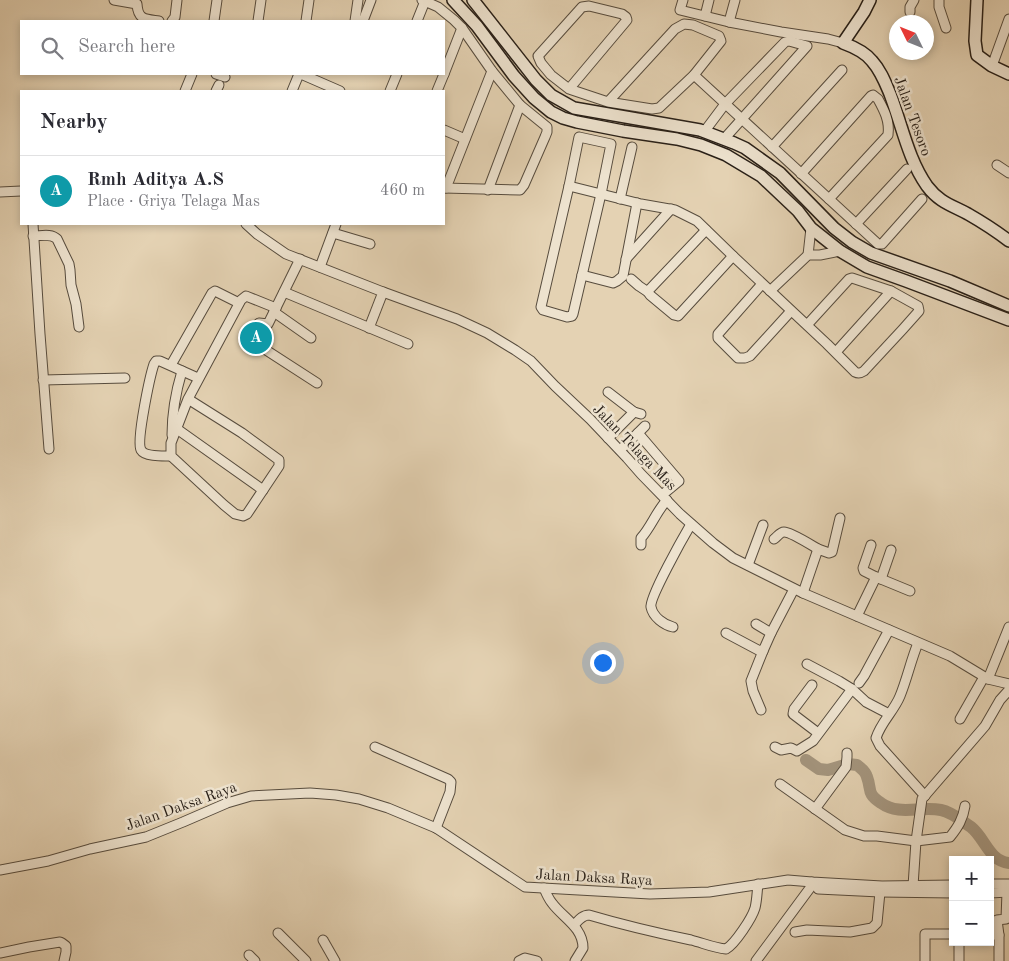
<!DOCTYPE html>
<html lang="en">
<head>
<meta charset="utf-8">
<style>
  body { margin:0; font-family:"Old Standard TT",serif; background:#f7f7f7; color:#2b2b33 }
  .controls { position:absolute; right:15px; bottom:15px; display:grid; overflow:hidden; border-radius:0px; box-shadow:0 2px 8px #0003 }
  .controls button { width:45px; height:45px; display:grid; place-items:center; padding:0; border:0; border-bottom:1px solid #e1e1e2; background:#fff; color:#2b2b33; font:25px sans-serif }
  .compass { position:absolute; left:889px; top:15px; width:45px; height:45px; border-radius:50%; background:#fff; box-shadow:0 2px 8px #0003; rotate:313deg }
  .you { position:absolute; left:602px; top:662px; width:18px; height:18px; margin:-12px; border:4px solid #fff; border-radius:50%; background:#1a73e8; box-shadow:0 0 0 8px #1a73e833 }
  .badge { display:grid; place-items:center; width:32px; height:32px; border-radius:50%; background:#8f2418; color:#fff; font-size:16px; font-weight:700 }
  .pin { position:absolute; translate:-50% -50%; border:2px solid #fff; box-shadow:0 1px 5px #0006 }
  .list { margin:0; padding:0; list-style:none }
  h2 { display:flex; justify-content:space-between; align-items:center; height:65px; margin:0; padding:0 20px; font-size:21px }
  h2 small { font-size:16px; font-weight:400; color:#7c7c81 }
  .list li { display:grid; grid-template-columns:32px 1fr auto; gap:15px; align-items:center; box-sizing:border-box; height:70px; padding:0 20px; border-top:1px solid #e1e1e2 }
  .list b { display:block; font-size:19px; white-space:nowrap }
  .list p { margin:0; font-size:16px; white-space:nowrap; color:#7c7c81 }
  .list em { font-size:16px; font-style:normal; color:#7c7c81 }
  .icon { flex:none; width:28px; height:28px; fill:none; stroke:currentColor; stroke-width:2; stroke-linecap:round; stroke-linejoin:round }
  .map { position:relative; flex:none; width:1009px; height:961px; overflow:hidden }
  .search { position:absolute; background:#fff; box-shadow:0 2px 8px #0003; left:20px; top:20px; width:425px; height:55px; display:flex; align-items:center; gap:12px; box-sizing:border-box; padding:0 18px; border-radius:0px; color:#7c7c81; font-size:19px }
  .panel { position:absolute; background:#fff; box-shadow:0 2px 8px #0003; left:20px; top:90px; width:425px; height:135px; border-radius:0px }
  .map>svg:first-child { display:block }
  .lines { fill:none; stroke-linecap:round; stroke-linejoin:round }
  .river { stroke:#a4957e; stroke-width:12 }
  .street-casing { stroke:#574c3e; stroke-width:11 }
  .secondary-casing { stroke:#281f17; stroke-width:14 }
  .street { stroke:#ede2ce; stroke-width:9 }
  .secondary { stroke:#ede2ce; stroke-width:11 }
  .labels { text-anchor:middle; stroke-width:5; stroke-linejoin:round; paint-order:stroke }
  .street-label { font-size:15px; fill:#281f17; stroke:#ede2ce }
</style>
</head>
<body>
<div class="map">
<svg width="1009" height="961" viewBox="0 0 1009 961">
  <rect width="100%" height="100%" fill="#e4d2b3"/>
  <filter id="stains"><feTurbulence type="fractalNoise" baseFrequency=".004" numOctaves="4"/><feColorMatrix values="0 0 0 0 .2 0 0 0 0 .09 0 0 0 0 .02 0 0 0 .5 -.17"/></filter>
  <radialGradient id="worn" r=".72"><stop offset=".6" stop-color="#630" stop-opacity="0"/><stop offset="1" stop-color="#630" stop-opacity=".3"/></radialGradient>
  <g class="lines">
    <path class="river" d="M806,760L819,769L828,770L848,764L857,765C861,768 866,772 867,777C872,790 866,793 881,803C899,816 920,806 941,810C952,812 962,821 971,827C985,838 989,861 1009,863"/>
    <g class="street-casing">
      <g id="street">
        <path d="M114,0L137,4C138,20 145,19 159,21"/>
        <path d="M422,0L438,7L454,20L462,28L492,71L520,105L547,127V132L545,137L524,185L520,190L444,188"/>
        <path d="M683,0L680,10L729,22"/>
        <path d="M735,0L729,22L781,32L828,39L843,43"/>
        <path d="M939,0V7L946,28"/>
        <path d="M910,12V7L914,0"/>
        <path d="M705,16L709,0"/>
        <path d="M172,21L175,17L177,0"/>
        <path d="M214,21L217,0"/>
        <path d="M258,21L261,0"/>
        <path d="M306,21L309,0"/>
        <path d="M355,21L358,0"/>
        <path d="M363,21L371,0"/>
        <path d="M417,21L425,1"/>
        <path d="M992,66L1009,19"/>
        <path d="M216,74L225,77"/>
        <path d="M301,74L340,91"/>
        <path d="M444,74L462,28"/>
        <path d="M694,75L878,244H882L922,199"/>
        <path d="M569,89L627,20L626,17L622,14L589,6L582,7L538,56L541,63L551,75L569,89L608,102L652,109L659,108L694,75L721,41L719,36L693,25L684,24L675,29L608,102"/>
        <path d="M185,91L192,74"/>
        <path d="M216,91L219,85"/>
        <path d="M292,91L299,74"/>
        <path d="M390,91L397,74"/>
        <path d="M437,91L444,74"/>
        <path d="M444,130L465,139"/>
        <path d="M704,132L725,104L785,42L789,41L807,46L724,139"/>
        <path d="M579,137L611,144L601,194L573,314L572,316L567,317L543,310L541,307L569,186Z"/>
        <path d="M772,147L842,70"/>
        <path d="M997,165L1009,173"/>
        <path d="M801,174L871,96L873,95L878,99C884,110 890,121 888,135L829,199"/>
        <path d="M569,186L641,204L675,210L697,221L733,256L827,344L855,372C859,374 861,373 864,371L903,329L919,311L918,306L891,291L852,278L849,279L807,325"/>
        <path d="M446,188L492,71"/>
        <path d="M488,190L520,105"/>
        <path d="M0,192L21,191"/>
        <path d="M620,199L632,147"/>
        <path d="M33,224L40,334L49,449"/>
        <path d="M246,224L257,234L286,254L383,292L457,319L487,333L515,350L531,361L555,386L590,419L627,458L641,474L680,514L713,543L733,558L803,593L950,656L988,679L1009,684"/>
        <path d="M856,224L907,169"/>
        <path d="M706,230L649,290L648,292L650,295L674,315L678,316L733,256"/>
        <path d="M333,233L370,244"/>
        <path d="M33,236C41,236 51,233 57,239L69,264L70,270L71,285L76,304L79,327"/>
        <path d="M808,255L811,228"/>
        <path d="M300,259L268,324L259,323L249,339L317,383"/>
        <path d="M626,259L671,209"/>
        <path d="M320,267L336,224"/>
        <path d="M582,275L613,283L617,281L623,276L637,203"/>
        <path d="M631,279L639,286L648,292"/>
        <path d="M762,284L718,334V338L738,358H745L750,356L791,311"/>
        <path d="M770,291L808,255H820L840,251"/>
        <path d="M284,292L408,344"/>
        <path d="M274,312L311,338"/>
        <path d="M369,328L383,292"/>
        <path d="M836,352L891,291"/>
        <path d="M171,365L212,293L215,291L239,303"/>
        <path d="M43,380L125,378"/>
        <path d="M608,392L634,412L641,414"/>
        <path d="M188,399L242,433L279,460V466L247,514L243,516L235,514L224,505L171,456V443L188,399L241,300L246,296L276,308"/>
        <path d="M177,429L263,490"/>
        <path d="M638,433L645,426"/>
        <path d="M172,435C172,414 176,391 182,371"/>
        <path d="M608,438L634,412"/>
        <path d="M620,450L638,433L679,481L662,495"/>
        <path d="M171,456C164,456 145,457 141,450C136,441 150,376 154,364L156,361H160L198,378"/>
        <path d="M774,539C777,537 780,532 784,532C791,532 811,545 818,549"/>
        <path d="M641,545V538C651,527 656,512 667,500"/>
        <path d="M871,545L863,568L864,571L876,577"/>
        <path d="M748,565L763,525"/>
        <path d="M881,579L891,550"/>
        <path d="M803,593L818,549L829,553L832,552L840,518"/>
        <path d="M857,616L876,577L910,591"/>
        <path d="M756,624L771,633"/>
        <path d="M673,627C664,625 653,617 651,607C649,598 684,536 691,524"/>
        <path d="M726,633L758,650L763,651L771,633L794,589"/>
        <path d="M918,643C911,660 907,679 900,696C894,711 881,722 876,738L880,746L925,796"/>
        <path d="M807,664L839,681L852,689L866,702L889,714"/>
        <path d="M988,679L1009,627"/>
        <path d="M859,683L864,676L889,630"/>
        <path d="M812,685L794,709L793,714L818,733"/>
        <path d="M761,710L753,691L751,681L763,651"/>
        <path d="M960,719L984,677"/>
        <path d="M375,747L448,779L451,782L450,792L436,828"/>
        <path d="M775,747L781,750L791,748L797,751L813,741L852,689"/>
        <path d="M780,784L845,830L864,836H877L916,841L950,837C958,827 963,819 965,806"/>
        <path d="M815,809L846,767L847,757V753"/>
        <path d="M0,870L48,861L90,849L146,837L183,822L227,803L251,796L310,793L336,795L359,799L388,808L436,828L525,887L650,894L709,892L788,880L812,882L882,886L953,885"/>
        <path d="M990,884H1009"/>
        <path d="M913,886L916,841L922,799L985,726L1000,700L1009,690"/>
        <path d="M544,888C546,893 548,898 552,903C563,918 583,927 583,948L575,961"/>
        <path d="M818,889L880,892L953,893"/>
        <path d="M990,893L1009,892"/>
        <path d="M574,925C578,921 582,915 589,915C623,925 657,933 691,940C703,943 714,948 726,949C735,944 752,918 755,908C757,900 757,892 758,884"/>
        <path d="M795,932L807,930L850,932L872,928L877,923L880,892"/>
        <path d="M278,933L306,961"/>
        <path d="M990,935H999L997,920L1006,919L1007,892"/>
        <path d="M999,935V961"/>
        <path d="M323,940L335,961"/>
        <path d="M959,942V961"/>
        <path d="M0,953L29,947L60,942L62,943L66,946V952L64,961"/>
        <path d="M249,955L255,961"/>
        <path d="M519,961L525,958L537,961"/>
        <path d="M756,961L810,888L812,882"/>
        <path d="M925,961V934H953"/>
      </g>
    </g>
    <g class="secondary-casing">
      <g id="secondary">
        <path d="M453,0L477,26L514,76L534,98L551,112L563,118L577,122L623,131L677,139L701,145L726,155L761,176L798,211L811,228L840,251L867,267L906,281L1009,320"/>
        <path d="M473,0L536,80L551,95L574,108L700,130L734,143L745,148L780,173L834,228L852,242L871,253L950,281L1009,306"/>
        <path d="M870,0L864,12L843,43C854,47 865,52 872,61C881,71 885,82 890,94C902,125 908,159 927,186C939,202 951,205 968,214C982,222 996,231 1009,241"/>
        <path d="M977,0L975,41L977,55L992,66L1009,74"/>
      </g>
    </g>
    <use href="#street" class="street"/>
    <use href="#secondary" class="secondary"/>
  </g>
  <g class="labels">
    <g class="street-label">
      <text transform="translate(913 116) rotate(70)" y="5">Jalan Tesoro</text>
      <text transform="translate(635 447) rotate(46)" y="5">Jalan Telaga Mas</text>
      <text transform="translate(181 806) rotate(-20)" y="5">Jalan Daksa Raya</text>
      <text transform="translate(594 877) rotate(3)" y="5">Jalan Daksa Raya</text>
    </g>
  </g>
  <rect width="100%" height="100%" filter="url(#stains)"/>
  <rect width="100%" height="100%" fill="url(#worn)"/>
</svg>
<div class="controls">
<button>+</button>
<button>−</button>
</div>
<svg class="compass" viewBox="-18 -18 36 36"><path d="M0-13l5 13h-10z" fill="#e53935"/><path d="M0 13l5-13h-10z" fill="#7c7c81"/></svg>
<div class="you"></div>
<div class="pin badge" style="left:256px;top:338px;background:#0f9aa8">A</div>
<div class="search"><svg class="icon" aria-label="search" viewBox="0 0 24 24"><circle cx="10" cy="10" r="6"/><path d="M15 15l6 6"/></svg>Search here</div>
<section class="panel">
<h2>Nearby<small></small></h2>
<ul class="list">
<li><span class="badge" style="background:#0f9aa8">A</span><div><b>Rmh Aditya A.S</b><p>Place · Griya Telaga Mas</p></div><em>460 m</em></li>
</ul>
</section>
</div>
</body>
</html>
